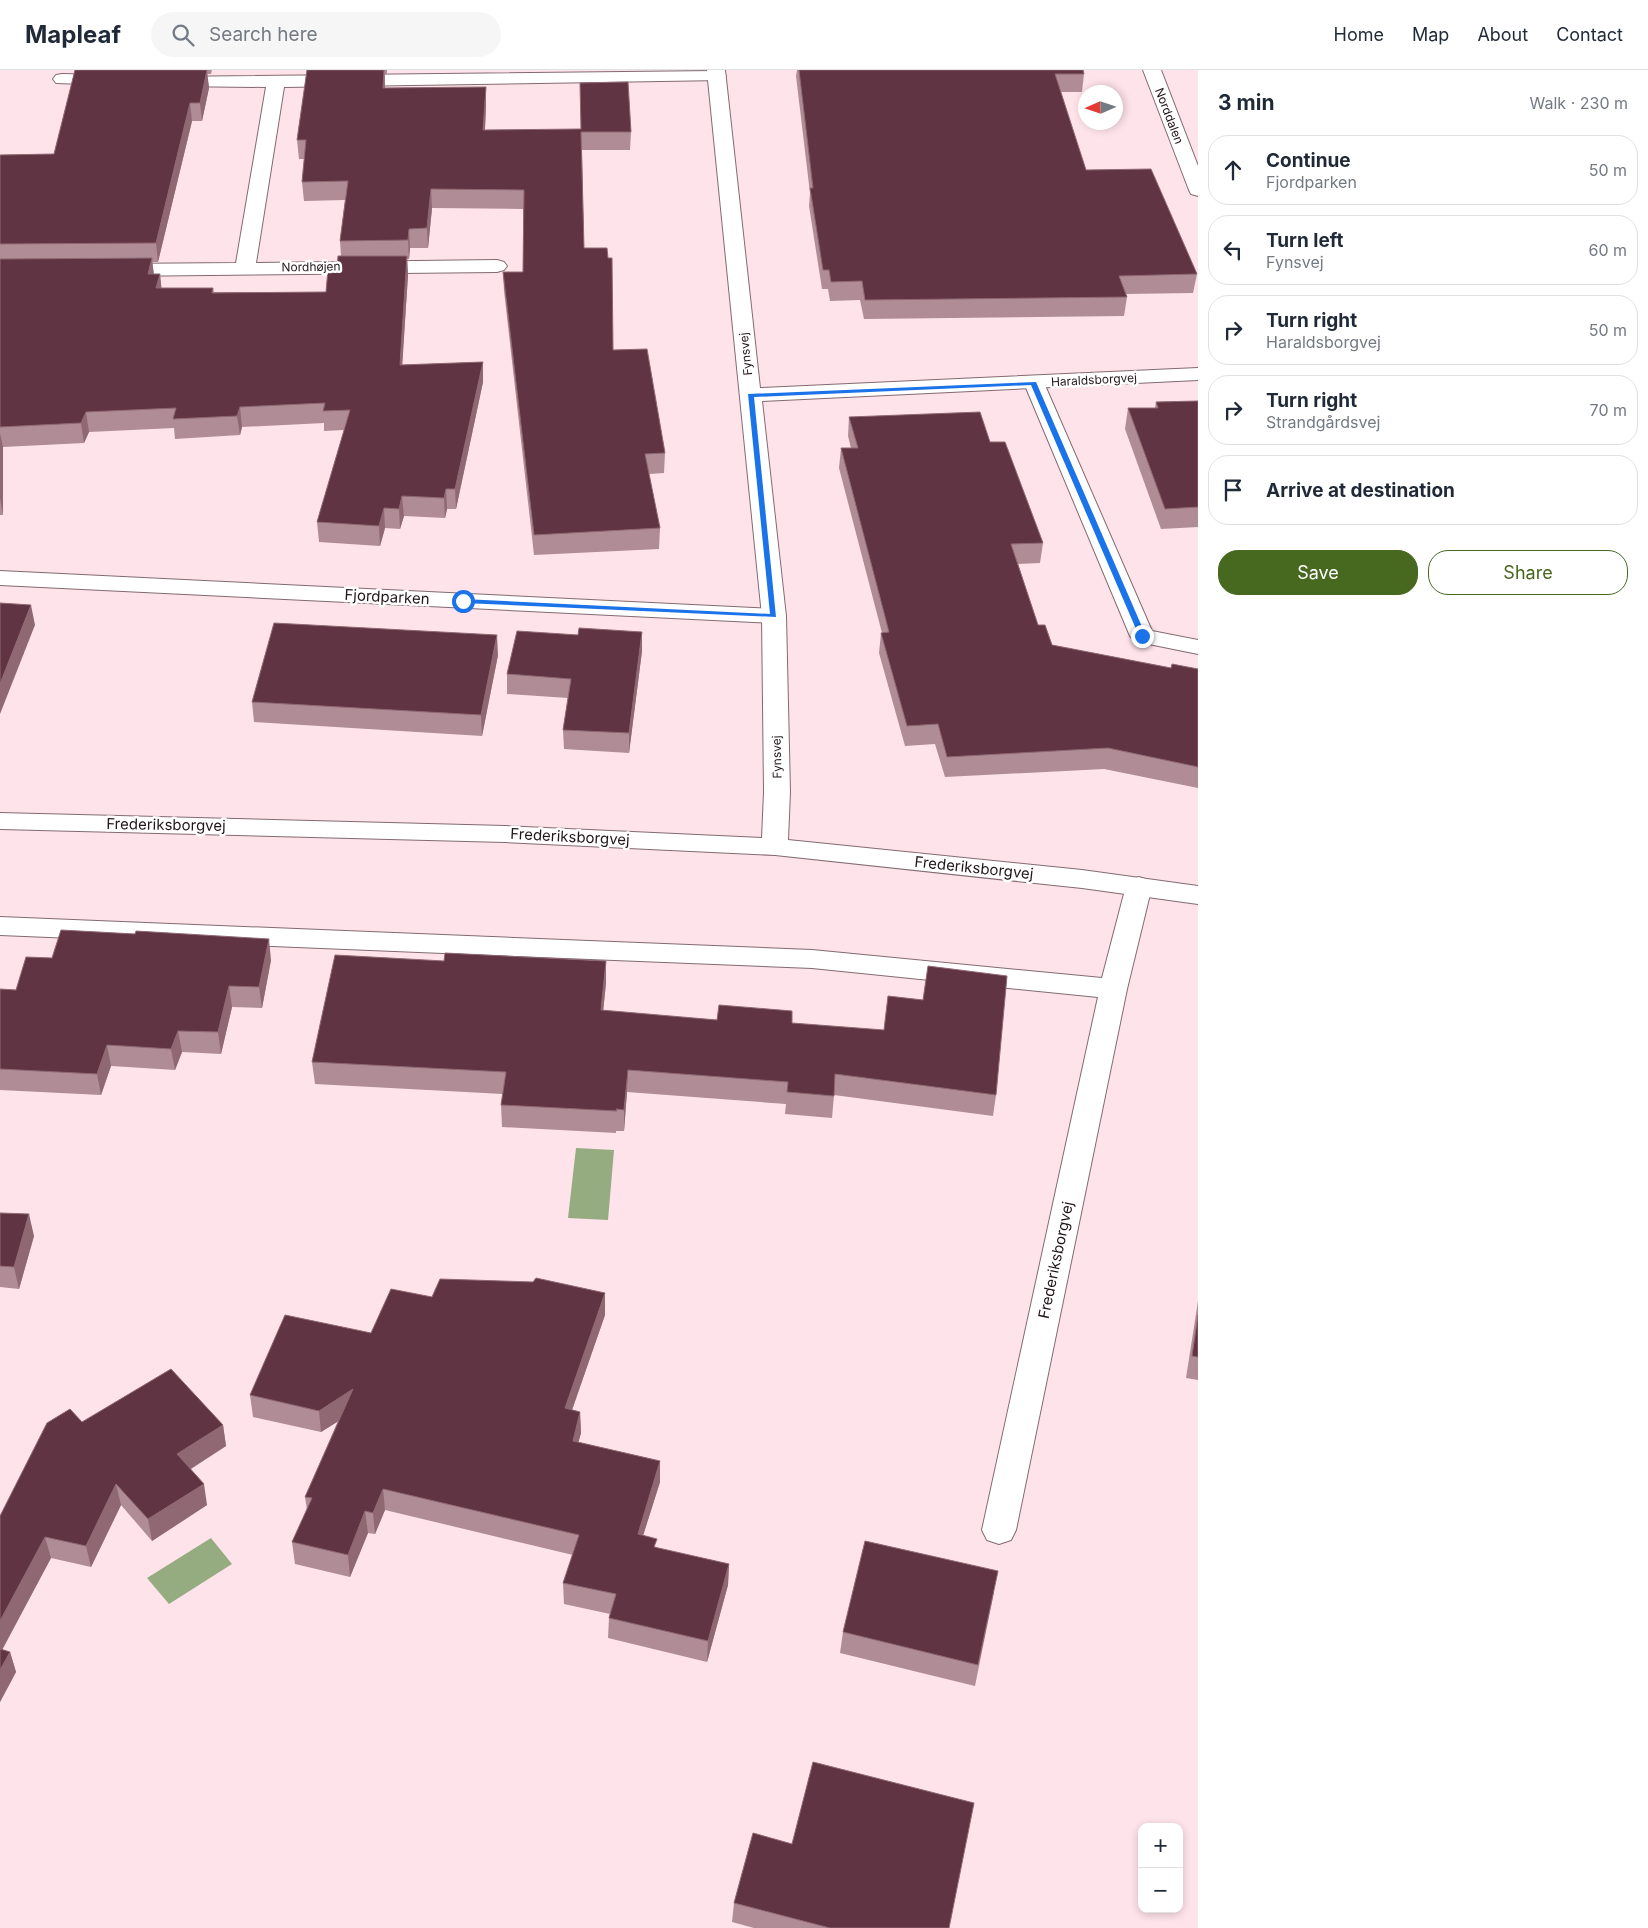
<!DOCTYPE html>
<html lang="en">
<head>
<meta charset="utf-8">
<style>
  body { margin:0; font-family:Inter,sans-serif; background:#f6f6f7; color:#1f2937 }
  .controls { position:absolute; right:15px; bottom:15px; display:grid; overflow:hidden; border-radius:10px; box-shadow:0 2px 8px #0003 }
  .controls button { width:45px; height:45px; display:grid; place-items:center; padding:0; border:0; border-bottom:1px solid #e0e1e3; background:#fff; color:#1f2937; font:25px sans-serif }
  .compass { position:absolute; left:1078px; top:15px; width:45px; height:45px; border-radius:50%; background:#fff; box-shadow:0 2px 8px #0003; rotate:267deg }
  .stop { position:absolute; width:15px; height:15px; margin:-11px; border:4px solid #1a73e8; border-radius:50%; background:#fff }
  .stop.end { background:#1a73e8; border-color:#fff; box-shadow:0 1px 5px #0008 }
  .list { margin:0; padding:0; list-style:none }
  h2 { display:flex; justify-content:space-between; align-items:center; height:65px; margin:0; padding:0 20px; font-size:21px }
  h2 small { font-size:16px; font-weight:400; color:#747a83 }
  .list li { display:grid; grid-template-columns:32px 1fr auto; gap:15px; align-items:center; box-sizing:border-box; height:70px; margin:0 10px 10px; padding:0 10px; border:1px solid #e0e1e3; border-radius:20px }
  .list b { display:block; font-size:19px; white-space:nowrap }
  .list p { margin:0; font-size:16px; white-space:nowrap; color:#747a83 }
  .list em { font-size:16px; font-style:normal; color:#747a83 }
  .actions { display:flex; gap:10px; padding:15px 20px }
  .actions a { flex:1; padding:11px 0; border:1px solid #46681f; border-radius:20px; text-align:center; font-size:18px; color:#46681f }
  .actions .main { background:#46681f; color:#fff }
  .icon { flex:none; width:28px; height:28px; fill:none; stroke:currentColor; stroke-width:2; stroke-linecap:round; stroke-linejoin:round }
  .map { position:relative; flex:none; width:1198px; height:1858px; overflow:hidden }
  header { display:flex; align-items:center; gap:30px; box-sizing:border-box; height:70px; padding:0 25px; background:#fff; border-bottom:1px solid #e0e1e3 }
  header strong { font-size:24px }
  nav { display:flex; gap:28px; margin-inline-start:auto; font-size:18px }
  .search { width:350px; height:45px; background:#f6f6f7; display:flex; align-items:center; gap:12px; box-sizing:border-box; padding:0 18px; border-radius:28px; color:#747a83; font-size:19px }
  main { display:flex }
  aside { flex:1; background:#fff }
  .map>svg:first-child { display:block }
  .water { fill:#95ac81 }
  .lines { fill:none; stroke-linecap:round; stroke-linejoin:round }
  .street-casing { stroke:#826a71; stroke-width:2 }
  .secondary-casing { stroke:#826a71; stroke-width:2 }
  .street { fill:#fff; fill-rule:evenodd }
  .secondary { fill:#fff; fill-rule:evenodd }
  .wall { fill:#af8c96 }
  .shaded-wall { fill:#8f6874 }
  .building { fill:#603442; stroke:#8f6874 }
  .route { fill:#1a73e8 }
  .labels { text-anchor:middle; stroke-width:5; stroke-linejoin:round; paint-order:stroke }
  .far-street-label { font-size:12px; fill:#21171a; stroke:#fff }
  .street-label { font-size:15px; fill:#21171a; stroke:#fff }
</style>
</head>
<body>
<header>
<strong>Mapleaf</strong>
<div class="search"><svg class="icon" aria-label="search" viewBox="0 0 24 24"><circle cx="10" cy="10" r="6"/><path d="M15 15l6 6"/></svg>Search here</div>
<nav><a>Home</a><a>Map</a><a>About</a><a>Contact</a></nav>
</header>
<main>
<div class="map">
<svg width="1198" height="1858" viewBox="0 0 1198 1858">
  <rect width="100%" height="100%" fill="#fee3ea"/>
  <g class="water">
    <path d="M576,1078L614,1080L608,1150L568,1148Z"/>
    <path d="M211,1468L232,1494L169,1534L147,1508Z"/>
  </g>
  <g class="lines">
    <g class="street-casing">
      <g id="street">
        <path d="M1143,0H1161L1198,96V126L1191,124L1189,120Z"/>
        <path d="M717,1L723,2L726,6L723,10L284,17L256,193L497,190L504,192L507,196L504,200L497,202L116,206L109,204L106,200L109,196L116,194L236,193L266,17L171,16L165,15L162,11L165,7Z"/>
        <path d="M62,4L111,5L117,6L120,10L117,14L111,15L56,13L53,9L56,5Z"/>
        <path d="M1034,307L1041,309L1044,313L1152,561L1198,570V584L1134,571L1130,566L1024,313L1027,309Z"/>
        <path d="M0,501L774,539L782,541L786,546L782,551L774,553L0,515Z"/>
        <path d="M1139,807L1148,810L1152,816L1127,919L1016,1460L1011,1470L999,1474L987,1470L982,1460L1098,927L812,898L0,865V847L812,880L1102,908L1126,816L1130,810Z"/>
      </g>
    </g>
    <g class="secondary-casing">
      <path id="secondary" d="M707,0H725L760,318L1198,298V310L762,331L786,546L790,722L788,770L1082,800L1198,816V834L1082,818L775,785L505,772L0,759V743L505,756L762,768L764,722L762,546Z"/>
    </g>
    <use href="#street" class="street"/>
    <use href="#secondary" class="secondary"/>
  </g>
  <g class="wall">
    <path d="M75,0H212L211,4H207L209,18L202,51H192L158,192H152L154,204H160L161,218H213L214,222H326L341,186L340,171L345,130L304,131L302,112L305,89H299L297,70L307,0H387V4H385V18L486,36L485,60L631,62L630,80H582L584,178L613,280L665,383L664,403L649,404L660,458L659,479L534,485L504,221L503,202H523V139L432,138L428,178H410L409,189H407L408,205L402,295L483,292V312L456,439H447L445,448L404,446L400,459L385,458L380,476L319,472L317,452L344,360L324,361V353L242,357L240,365L175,369L174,358L89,362L84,373L3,377V445H0V85L54,84Z"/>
    <path d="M797,0H1083L1084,4L1082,22H1060L1086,100L1197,204L1193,223L1126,224L1127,227L1124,246L864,249L860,230L830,231L828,219H822L809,136L810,123L796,6Z"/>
    <path d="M1198,331V457L1161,459L1125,359L1128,338H1155L1156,332Z"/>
    <path d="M849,347L990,372L1043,473L1040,493L1018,494L1038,555L1052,575L1171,598L1198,599V718L1104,699L945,707L935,674L905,676L879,583L881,563H882L839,398L841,378H851L848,366Z"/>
    <path d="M578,565L642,581L629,683L564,679L563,660L568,628L507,624V604Z"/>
    <path d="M498,585L482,666L254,652L252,632Z"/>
    <path d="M52,888L271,890L262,938L232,937L221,984L182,982L175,1000L111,996L101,1025L0,1020V919L16,920Z"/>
    <path d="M606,913L603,941L717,950L792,953L996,1025L993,1046L834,1025L832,1048L785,1044L786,1034L627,1022L624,1061H616V1063L502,1057L501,1035L503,1024L315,1014L312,992Z"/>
    <path d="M0,1143L34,1166L19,1219L0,1217Z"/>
    <path d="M432,1227L605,1245L572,1340L580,1342L581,1363L578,1372L660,1391V1412L643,1465L657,1478L729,1494L728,1515L707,1592L608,1568L609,1548L610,1544L564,1534L563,1513L573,1485L385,1440L375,1464L368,1463L350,1507L295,1494L292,1472L307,1440L305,1427L338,1351L321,1362L253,1347L250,1325L371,1263Z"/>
    <path d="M1198,1231V1310L1186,1308Z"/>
    <path d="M82,1352L223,1355L226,1376L191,1399L207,1435L152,1471L121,1435L91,1497L51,1488L2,1579L10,1582L16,1602L0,1632V1446Z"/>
    <path d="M994,1522L975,1616L840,1583L843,1562Z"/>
    <path d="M734,1833L949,1858H754L732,1852Z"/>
  </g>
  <g class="shaded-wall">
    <path d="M207,0L209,18L202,51L200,33Z"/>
    <path d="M384,0L385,17L384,36L383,18Z"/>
    <path d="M486,17V36L484,78L483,60Z"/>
    <path d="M190,33L192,51L158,192L156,173Z"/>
    <path d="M431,119L432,138L428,178L427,158Z"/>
    <path d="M409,159L410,178L409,189L408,170Z"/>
    <path d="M407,186L408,205L401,315L400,295Z"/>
    <path d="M152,188L154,207L148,204Z"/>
    <path d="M160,204L162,223L156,218Z"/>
    <path d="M483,292V312L456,439L455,419Z"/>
    <path d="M240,337L242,357L240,365L237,346Z"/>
    <path d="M86,342L89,362L84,373L81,353Z"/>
    <path d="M0,363L3,377V445L0,428Z"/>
    <path d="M446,419L447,439L445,448L444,428Z"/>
    <path d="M402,426L404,446L400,459L399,439Z"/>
    <path d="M384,438L385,458L380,476L379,456Z"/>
    <path d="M31,535L35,555L0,644V614Z"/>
    <path d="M642,562V581L629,683V663Z"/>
    <path d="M497,565L498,585L482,666L481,645Z"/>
    <path d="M269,869L271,890L262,938L259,917Z"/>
    <path d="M606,891V913L601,962V940Z"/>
    <path d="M229,916L232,937L221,984L218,962Z"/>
    <path d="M178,961L182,982L175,1000L171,979Z"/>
    <path d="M107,975L111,996L101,1025L97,1004Z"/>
    <path d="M628,1000L627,1022L624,1061V1040Z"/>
    <path d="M29,1144L34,1166L19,1219L14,1197Z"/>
    <path d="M605,1223V1245L565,1360V1338Z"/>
    <path d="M353,1319L355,1341L321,1362L319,1341Z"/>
    <path d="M580,1342L581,1363L573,1392V1371Z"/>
    <path d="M223,1355L226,1376L181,1405L177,1384Z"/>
    <path d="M660,1391V1412L637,1485L638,1464Z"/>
    <path d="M116,1414L121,1435L91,1497L86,1476Z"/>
    <path d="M204,1414L207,1435L152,1471L148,1449Z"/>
    <path d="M383,1419L385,1440L375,1464L373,1443Z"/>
    <path d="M365,1441L368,1463L350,1507L348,1485Z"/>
    <path d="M45,1467L51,1488L0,1584V1551Z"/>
    <path d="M729,1494L728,1515L707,1592L708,1571Z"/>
    <path d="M10,1582L16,1602L0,1632V1600Z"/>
  </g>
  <g class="building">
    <path d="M75,0H207L200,33H190L156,173L0,174V85L54,84Z"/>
    <path d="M307,0H384L383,18L486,17L483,60L581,59L580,13L628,12L631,62H581L584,178H607L608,188H612L613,280L647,279L665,383L645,384L660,458L534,465L503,202H523L524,120L431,119L427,158L409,159L408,170L340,171L348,111L302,112L306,70H297Z"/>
    <path d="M799,0H1083L1084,4H1055L1086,100L1151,99L1197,204L1119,206L1127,227L865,230L862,211L831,212L829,200H823L810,118H813Z"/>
    <path d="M338,186H407L400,295L483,292L455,419H446L444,428L402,426L399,439L384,438L379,456L317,452L350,340L323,341L325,333L240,337L237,346L173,349L176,338L86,342L81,353L0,357V189L152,188L148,204H160L156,218H213L212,223L326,222L328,199H337Z"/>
    <path d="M1198,331V437L1165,439L1128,338H1158L1156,332Z"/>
    <path d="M980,342L990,372H1005L1043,473L1011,474L1038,555H1045L1052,575L1171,598L1172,594L1198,599V697L1108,678L947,687L938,654L907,656L881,563L889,562L841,378H858L849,347Z"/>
    <path d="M0,533L31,535L0,614Z"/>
    <path d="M274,553L497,565L481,645L252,632Z"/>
    <path d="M579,558L642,562L629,663L563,660L571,609L507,604L517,561L578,565Z"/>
    <path d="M61,860L135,864L136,861L269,869L259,917L229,916L218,962L178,961L171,979L107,975L97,1004L0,999V919L16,920L26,887L52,888Z"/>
    <path d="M445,883L606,891L601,940L717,950L719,935L792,941V953L884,960L888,926L923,930L928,896L1007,906L996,1025L835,1004L834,1026L787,1022L788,1012L628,1000L624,1040L616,1039L617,1041L501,1035L506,1002L312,992L335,885L444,891Z"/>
    <path d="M0,1143L29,1144L14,1197L0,1196Z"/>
    <path d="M536,1208L605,1223L565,1338L580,1342L573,1371L660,1391L638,1464L657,1469L654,1477L729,1494L708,1571L609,1548L616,1524L563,1513L579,1465L383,1419L373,1443L365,1441L348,1485L292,1472L312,1428L305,1427L353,1319L319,1341L250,1325L285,1245L371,1263L391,1219L432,1227L440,1209L533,1212Z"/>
    <path d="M1198,1245V1287L1192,1286Z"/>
    <path d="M171,1299L223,1355L177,1384L204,1414L148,1449L116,1414L86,1476L45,1467L0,1551V1446L47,1353L70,1339L82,1352Z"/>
    <path d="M865,1471L998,1501L978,1595L843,1562Z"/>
    <path d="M0,1579L10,1582L0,1600Z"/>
    <path d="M813,1692L974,1733L949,1858H830L734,1833L753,1763L792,1774Z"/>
  </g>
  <path class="route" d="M1036,312L1146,566L1145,567L1139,566L1031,315L754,327L776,547L463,533L459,531L463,529L770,544L748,324Z"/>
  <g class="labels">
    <g class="far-street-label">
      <text transform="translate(1169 46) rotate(69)" y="4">Norddalen</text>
      <text transform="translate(311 197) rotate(-1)" y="4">Nordhøjen</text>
      <text transform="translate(746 284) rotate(-96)" y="4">Fynsvej</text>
      <text transform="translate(1094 310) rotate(-3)" y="4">Haraldsborgvej</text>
      <text transform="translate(777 687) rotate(-91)" y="4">Fynsvej</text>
    </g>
    <g class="street-label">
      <text transform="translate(387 527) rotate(3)" y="5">Fjordparken</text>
      <text transform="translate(166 755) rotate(1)" y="5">Frederiksborgvej</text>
      <text transform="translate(570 767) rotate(3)" y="5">Frederiksborgvej</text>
      <text transform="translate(974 798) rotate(6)" y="5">Frederiksborgvej</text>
      <text transform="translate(1056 1190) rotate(-78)" y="5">Frederiksborgvej</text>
    </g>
  </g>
</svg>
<div class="controls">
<button>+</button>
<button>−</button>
</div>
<svg class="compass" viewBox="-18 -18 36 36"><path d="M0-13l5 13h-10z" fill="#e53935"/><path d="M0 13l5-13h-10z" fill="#747a83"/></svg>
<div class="stop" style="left:463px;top:531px"></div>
<div class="stop end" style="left:1142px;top:566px"></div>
</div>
<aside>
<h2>3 min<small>Walk · 230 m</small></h2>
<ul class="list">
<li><svg class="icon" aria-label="ahead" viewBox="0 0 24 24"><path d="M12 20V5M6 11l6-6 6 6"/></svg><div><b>Continue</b><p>Fjordparken</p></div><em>50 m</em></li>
<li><svg class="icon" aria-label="left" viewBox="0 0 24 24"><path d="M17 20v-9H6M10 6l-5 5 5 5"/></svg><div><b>Turn left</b><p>Fynsvej</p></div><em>60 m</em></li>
<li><svg class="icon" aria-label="right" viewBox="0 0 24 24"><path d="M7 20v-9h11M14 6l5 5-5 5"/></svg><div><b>Turn right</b><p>Haraldsborgvej</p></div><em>50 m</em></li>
<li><svg class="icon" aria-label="right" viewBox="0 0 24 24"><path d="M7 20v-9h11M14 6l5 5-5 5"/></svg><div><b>Turn right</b><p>Strandgårdsvej</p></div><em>70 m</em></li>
<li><svg class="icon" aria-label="arrive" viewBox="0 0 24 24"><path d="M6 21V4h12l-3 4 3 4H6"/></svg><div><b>Arrive at destination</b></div></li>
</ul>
<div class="actions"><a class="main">Save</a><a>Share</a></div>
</aside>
</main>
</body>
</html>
